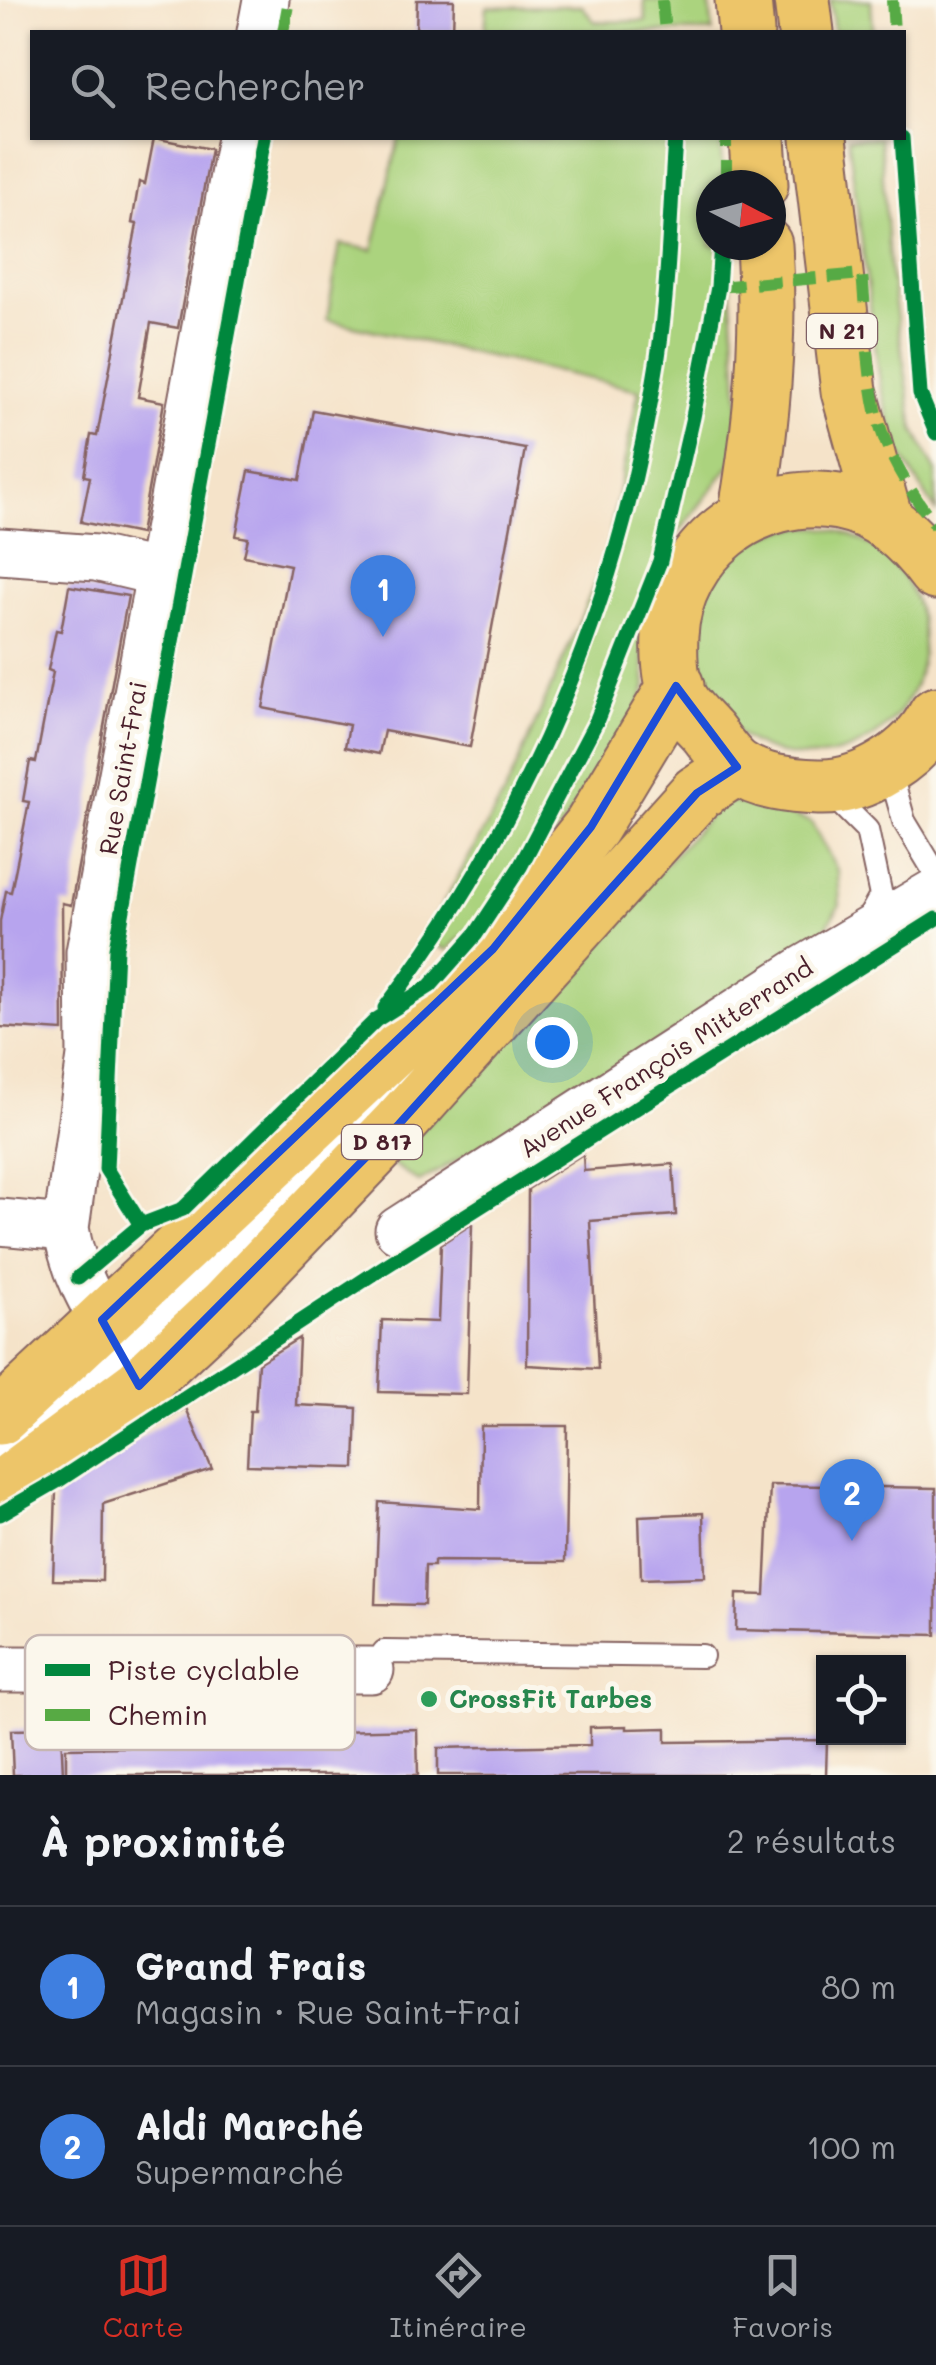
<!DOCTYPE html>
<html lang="fr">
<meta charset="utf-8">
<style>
:root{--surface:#171b24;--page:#20242c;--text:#f1f3f6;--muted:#9ea1a6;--line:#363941;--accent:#d93025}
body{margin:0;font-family:Mali,sans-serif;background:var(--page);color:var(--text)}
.controls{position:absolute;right:30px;bottom:30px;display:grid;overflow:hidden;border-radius:0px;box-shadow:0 2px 8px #0004}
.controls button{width:90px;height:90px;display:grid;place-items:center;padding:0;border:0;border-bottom:2px solid var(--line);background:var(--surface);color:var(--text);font:50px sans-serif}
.compass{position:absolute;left:696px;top:170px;width:90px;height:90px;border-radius:50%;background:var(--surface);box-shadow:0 2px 8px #0004;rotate:96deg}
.you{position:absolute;left:552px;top:1042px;width:35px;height:35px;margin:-25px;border:8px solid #fff;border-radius:50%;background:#1a73e8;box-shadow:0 0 0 15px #1a73e833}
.badge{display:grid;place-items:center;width:65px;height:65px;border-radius:50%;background:var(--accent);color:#fff;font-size:32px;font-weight:700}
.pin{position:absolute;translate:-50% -82px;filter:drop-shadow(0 2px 5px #0008)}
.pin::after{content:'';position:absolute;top:52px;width:35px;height:30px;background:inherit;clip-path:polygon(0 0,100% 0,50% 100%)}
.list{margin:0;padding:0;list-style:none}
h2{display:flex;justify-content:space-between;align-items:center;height:130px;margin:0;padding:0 40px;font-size:42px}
h2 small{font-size:32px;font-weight:400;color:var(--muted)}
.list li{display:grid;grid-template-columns:65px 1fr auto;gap:30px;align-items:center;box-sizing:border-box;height:160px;padding:0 40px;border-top:2px solid var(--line)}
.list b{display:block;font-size:38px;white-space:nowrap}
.list p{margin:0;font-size:32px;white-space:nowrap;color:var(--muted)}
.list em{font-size:32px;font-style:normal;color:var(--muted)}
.icon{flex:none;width:55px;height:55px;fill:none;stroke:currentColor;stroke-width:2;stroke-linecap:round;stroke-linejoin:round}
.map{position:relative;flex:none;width:936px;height:1775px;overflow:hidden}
.search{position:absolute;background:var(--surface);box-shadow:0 2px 8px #0004;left:30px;right:30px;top:30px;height:110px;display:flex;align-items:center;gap:25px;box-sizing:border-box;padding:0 35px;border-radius:0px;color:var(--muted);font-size:38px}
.sheet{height:450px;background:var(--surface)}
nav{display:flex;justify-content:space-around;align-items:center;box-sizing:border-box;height:140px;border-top:2px solid var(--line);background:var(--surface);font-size:28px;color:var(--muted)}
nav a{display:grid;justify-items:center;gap:5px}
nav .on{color:var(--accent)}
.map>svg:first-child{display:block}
</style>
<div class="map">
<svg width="936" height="1775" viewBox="0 0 936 1775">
<rect width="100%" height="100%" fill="#fbf7ec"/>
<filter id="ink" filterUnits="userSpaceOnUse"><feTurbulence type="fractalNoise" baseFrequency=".01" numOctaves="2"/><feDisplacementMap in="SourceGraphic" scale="20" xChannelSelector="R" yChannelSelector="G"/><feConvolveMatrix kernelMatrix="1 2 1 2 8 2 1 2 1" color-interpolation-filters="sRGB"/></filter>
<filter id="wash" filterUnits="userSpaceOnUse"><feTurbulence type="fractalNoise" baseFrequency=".0048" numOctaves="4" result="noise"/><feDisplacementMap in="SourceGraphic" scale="40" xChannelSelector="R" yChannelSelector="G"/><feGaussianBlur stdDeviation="2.25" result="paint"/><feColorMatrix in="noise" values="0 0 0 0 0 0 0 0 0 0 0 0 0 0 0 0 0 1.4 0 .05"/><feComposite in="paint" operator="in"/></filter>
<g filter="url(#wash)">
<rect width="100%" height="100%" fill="#f5e3c9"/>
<path fill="#abd37e" stroke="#7a7954" stroke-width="2.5" d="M 644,0 L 709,0 L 713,32 L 485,32 L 487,7 L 582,6 L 595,22 L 646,21 Z
M 830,0 L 871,0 L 873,32 L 834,32 Z
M 399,138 L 720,138 L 724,185 L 711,185 L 711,245 L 728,245 L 740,414 L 734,460 L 673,540 L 648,599 L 641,634 L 646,686 L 633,727 L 518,887 L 447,950 L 424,938 L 506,791 L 578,625 L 606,556 L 639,390 L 327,320 L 340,244 L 373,250 Z
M 848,138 L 880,138 L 890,272 L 914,429 L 936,472 L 936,511 L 896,447 L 880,382 Z
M693 642a115 115 0 1 1 230 0a115 115 0 1 1-230 0Z
M 723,801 L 761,805 L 811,822 L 838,872 L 840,905 L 820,937 L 642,1052 L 419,1182 L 391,1163 Z"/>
<g id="blocks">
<path fill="#b7a4ee" d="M 417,0 L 454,0 L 453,32 L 416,32 Z
M 154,138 L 211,149 L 178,328 L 151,323 L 138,397 L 164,402 L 140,534 L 81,522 L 90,477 L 84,476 L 91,435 L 97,436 L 137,224 L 132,223 L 139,182 L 145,184 Z
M 313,410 L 525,449 L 470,747 L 384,731 L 379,754 L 345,747 L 349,725 L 263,708 L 290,565 L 244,556 L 248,538 L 236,536 L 249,471 L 300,480 Z
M 69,586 L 128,596 L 71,905 L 62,903 L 63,1031 L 0,1027 L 0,921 L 6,891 L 11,892 L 29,802 L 23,801 L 30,761 L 36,762 L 53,672 L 48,670 L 56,630 L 61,631 Z
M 583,1154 L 584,1171 L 673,1164 L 676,1215 L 590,1221 L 598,1369 L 527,1365 L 528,1189 Z
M 472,1224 L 467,1394 L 379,1392 L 382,1320 L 438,1322 L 441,1244 Z
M 299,1338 L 296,1405 L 357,1408 L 355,1468 L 247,1465 L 250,1411 L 255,1411 L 258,1363 Z
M 186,1408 L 212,1469 L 103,1504 L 102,1581 L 53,1580 L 56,1491 Z
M 481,1426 L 567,1426 L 565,1562 L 434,1561 L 434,1566 L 425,1566 L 424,1605 L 375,1604 L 379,1502 L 480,1509 Z
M 770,1485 L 936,1488 L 936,1635 L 736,1630 L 737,1594 L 765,1595 Z
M 703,1513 L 705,1577 L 641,1579 L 639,1516 Z
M 252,1717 L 252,1733 L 417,1729 L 418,1775 L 66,1775 L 66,1748 L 128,1747 L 127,1721 Z
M 627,1726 L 627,1729 L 666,1728 L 666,1742 L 827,1740 L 826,1775 L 438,1775 L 438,1748 L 590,1745 L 590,1727 Z
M 61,1729 L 63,1775 L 13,1775 L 11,1730 Z"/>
</g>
</g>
<g filter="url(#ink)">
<use href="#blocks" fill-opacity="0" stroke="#866462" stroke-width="2.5"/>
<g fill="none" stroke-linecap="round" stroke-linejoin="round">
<g stroke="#866462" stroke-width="26">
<path id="service" d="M 888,764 L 904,821 L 936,874
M 827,790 L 867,830 L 881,896 L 867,921
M 371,1670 L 384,1652 L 702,1656"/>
</g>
<g stroke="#866462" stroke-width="49">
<path id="minor" d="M 260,32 L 266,0
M 0,551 L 96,558 L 159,573
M 0,1222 L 66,1228
M 398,1230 L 800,971 L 936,891
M 118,1348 C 95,1308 73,1273 66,1228 L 90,1056 L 89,952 L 240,138
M 0,1669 L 371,1670"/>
</g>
<g stroke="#866462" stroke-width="59">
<path id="tertiary" d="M 0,1453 L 170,1309 L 307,1174 L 389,1080"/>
</g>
<g stroke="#866462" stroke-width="59">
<path id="primary" d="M 743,0 L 746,32
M 802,0 L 806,32
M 757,138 L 760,185
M 819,138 L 849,391 L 885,520
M 746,516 C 762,427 770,336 764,245
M 936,572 C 912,539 881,510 839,502 C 755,487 674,552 670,636 C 669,657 670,685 682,703 C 689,714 699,723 707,732 C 716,743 726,759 737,767 C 760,783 791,786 818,787 C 863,789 917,754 936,715
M 0,1417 L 418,1025 L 493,949 L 591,827 L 676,686
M 0,1489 L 139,1386 L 227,1304 L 399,1124 L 697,793 L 737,767"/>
</g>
<use href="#service" stroke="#fff" stroke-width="22"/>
<use href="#minor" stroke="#fff" stroke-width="45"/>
<use href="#tertiary" stroke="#fff" stroke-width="55"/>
<use href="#primary" stroke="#edc569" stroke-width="55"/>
<path stroke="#57aa44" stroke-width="12" stroke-dasharray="25 12" stroke-linecap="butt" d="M 662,0 L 665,32
M 892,0 L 894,32
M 283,32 L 289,0
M 726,185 L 726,138
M 718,287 L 862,274 C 867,322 867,394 884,438 C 896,469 916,500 936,526"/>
<g stroke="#fbf7ec" stroke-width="21">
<path id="cycleway" d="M 902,138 L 920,394 L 936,433
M 385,1008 C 531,816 622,596 658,357 C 669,285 670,210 675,138
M 141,1225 L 106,1169 L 116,948 L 264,138
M 78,1278 L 141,1225 L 183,1209 L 376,1020 L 430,986 L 476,934 L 520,867 L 596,722 L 660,561 L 693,417 L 718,287 L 721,245
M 0,1514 L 59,1480 L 384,1267 L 936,919"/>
</g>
<use href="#cycleway" stroke="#00873e" stroke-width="15"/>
</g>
</g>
<path fill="none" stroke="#1d4ed8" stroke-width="8" stroke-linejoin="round" d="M 676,686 L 737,767 L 697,793 L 399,1124 L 139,1386 L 102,1320 L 493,949 L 591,827 Z"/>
<circle fill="#2e9e5b" stroke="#fbf7ec" stroke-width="4" cx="429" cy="1699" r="10"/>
<g text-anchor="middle" stroke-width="10" stroke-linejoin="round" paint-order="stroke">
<g fill="#fbf7ec" stroke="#7f6065" stroke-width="2.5">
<rect x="807" y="314" width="70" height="34" rx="8"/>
<rect x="342" y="1125" width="80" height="34" rx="8"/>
</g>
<g font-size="22" font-weight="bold" fill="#4a1f2b">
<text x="842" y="339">N 21</text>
<text x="382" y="1150">D 817</text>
</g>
<g font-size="25" fill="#4a1f2b" stroke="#fbf7ec">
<text transform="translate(123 768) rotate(-80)" y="9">Rue Saint-Frai</text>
<text transform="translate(666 1058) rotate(-33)" y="9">Avenue François Mitterrand</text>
</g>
<g font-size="25" font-weight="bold" fill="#27864d" stroke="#fbf7ec" text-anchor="start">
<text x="449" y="1708">CrossFit Tarbes</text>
</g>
</g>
<rect x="25" y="1635" width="330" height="115" rx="15" fill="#fbf7ec" stroke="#c6b6b2" stroke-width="2.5"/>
<rect x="45" y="1664" width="45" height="12" fill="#00873e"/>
<rect x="45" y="1709" width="45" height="12" fill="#57aa44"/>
<g font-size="28" fill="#4a1f2b">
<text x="108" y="1680">Piste cyclable</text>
<text x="108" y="1725">Chemin</text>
</g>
</svg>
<div class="controls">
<button><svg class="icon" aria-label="locate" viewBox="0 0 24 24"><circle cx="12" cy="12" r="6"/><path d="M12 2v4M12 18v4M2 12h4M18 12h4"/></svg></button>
</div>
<svg class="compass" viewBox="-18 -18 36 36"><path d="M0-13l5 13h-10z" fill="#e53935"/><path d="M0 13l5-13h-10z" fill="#9ea1a6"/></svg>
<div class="you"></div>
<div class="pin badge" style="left:383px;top:637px;background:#3f7fe0">1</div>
<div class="pin badge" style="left:852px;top:1541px;background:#3f7fe0">2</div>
<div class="search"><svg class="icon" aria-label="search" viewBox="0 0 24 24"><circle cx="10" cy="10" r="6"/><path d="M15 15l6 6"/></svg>Rechercher</div>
</div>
<section class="sheet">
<h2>À proximité<small>2 résultats</small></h2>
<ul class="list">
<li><span class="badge" style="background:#3f7fe0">1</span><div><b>Grand Frais</b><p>Magasin · Rue Saint-Frai</p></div><em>80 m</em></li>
<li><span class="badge" style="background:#3f7fe0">2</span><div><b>Aldi Marché</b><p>Supermarché</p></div><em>100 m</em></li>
</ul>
</section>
<nav>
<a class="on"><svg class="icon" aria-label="map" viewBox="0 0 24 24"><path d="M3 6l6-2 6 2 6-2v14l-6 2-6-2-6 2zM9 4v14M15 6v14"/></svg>Carte</a>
<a><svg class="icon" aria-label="directions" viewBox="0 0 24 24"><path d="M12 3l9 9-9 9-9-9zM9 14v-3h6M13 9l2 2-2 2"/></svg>Itinéraire</a>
<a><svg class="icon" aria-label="saved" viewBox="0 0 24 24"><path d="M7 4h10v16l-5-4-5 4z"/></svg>Favoris</a>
</nav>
